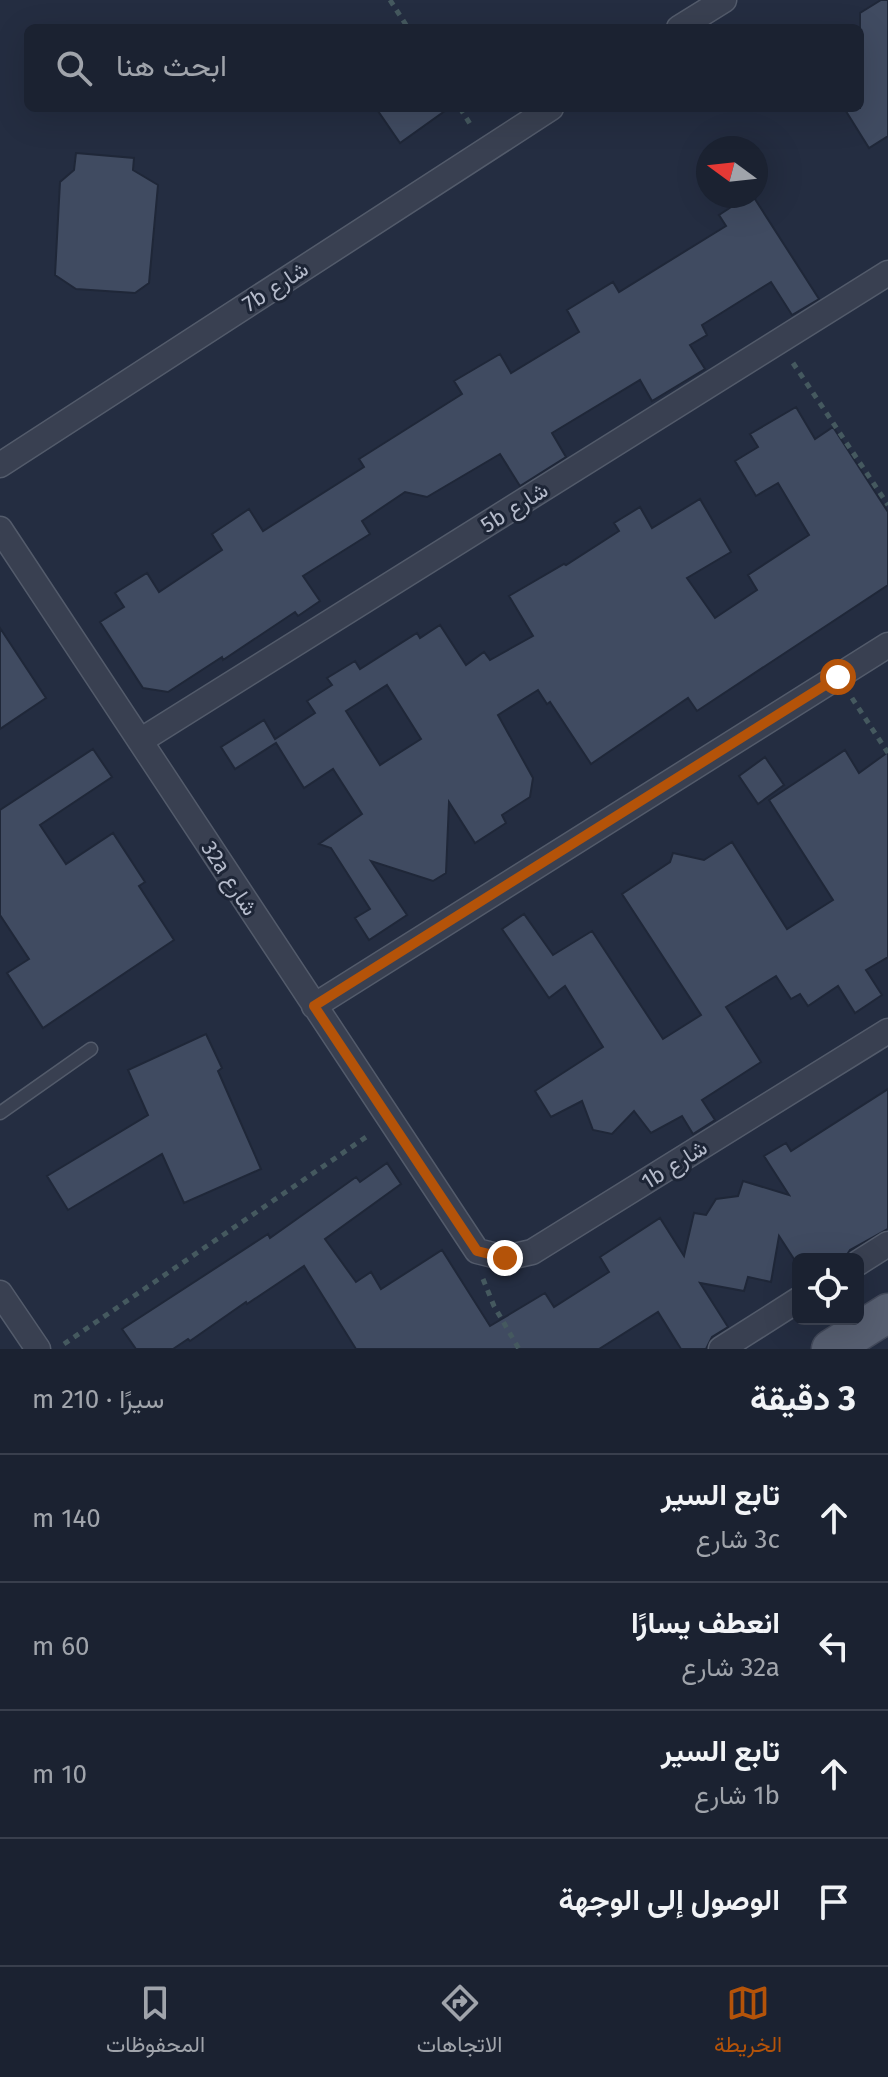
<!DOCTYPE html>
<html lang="ar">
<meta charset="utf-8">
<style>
:root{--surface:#1b2231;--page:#242a39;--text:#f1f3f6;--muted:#a0a4ab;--line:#393f4d;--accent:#b45309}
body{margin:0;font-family:"Fira Sans",Vazirmatn,sans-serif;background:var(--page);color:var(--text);direction:rtl}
.controls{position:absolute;right:24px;bottom:24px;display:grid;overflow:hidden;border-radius:12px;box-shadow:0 8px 32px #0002}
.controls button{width:72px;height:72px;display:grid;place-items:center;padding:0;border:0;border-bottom:2px solid var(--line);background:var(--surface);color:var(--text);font:40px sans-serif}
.compass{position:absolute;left:696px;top:136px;width:72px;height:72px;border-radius:50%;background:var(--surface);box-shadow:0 8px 32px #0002;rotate:285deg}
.stop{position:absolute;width:24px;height:24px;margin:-18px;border:6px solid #b45309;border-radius:50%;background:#fff}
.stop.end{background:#b45309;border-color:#fff;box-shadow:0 2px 8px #0008}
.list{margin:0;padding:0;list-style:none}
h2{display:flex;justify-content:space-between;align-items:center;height:104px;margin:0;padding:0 32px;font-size:34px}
h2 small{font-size:26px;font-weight:400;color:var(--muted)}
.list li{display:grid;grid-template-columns:52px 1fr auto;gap:24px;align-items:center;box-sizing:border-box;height:128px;padding:0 32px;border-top:2px solid var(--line)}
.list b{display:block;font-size:30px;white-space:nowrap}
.list p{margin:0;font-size:26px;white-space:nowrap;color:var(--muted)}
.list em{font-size:26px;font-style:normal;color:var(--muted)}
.icon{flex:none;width:44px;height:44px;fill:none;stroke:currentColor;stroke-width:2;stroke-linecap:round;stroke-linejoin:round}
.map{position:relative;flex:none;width:888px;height:1349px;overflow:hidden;direction:ltr}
.search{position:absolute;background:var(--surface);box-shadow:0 8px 32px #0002;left:24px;right:24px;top:24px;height:88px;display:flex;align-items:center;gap:20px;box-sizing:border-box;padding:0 28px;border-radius:12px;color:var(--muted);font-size:30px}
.sheet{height:616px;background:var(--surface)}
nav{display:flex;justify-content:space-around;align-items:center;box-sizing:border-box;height:112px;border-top:2px solid var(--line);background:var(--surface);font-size:22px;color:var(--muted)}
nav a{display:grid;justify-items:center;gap:4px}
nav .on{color:var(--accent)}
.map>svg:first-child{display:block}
</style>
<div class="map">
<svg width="888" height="1349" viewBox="0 0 888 1349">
<rect width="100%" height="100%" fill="#242d41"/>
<path fill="#404b61" stroke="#1f2738" stroke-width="2" fill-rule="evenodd" d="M 881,0 L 888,0 L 888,136 L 869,148 L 844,108 L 860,108 L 860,13 Z
M 376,108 L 449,108 L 400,143 Z
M 76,153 L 134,158 L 133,170 L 158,185 L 149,283 L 135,293 L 76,289 L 55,275 L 60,182 L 74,170 Z
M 748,196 L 753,196 L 819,299 L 792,315 L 771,282 L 702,325 L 707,335 L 690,345 L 705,369 L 652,401 L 640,380 L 552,433 L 566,457 L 520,486 L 500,454 L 427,497 L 405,492 L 362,521 L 370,534 L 303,576 L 320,601 L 298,616 L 295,612 L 223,660 L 222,657 L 168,692 L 143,688 L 100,622 L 124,607 L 115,593 L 147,573 L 159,592 L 222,550 L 212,534 L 249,509 L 263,531 L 364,467 L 359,459 L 462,394 L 454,381 L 500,354 L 511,373 L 579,332 L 567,310 L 613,282 L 619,292 L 726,226 L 719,215 Z
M 796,407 L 815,439 L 833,427 L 888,512 L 888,585 L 697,711 L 688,698 L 591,764 L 550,702 L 547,704 L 538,690 L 498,715 L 533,778 L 530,797 L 502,815 L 506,823 L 475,843 L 449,802 L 446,873 L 433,881 L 371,861 L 407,915 L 369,940 L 355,918 L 370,909 L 331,848 L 319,844 L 362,814 L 333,769 L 304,788 L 276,743 L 235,769 L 221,747 L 264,720 L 275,739 L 315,713 L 307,701 L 332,685 L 327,678 L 355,661 L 360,669 L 417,633 L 420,638 L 440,625 L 466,665 L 484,652 L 490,660 L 533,636 L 509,596 L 564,564 L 566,565 L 619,531 L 614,523 L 640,507 L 652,528 L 700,499 L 731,552 L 687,578 L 715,618 L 757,590 L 748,575 L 809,535 L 778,483 L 756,496 L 735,461 L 758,447 L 750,434 ZM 387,685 L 421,739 L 380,765 L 346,711 Z
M 0,628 L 46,698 L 0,729 Z
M 93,749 L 112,777 L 40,825 L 66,864 L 113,833 L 145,882 L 139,886 L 174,940 L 43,1028 L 7,973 L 29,959 L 0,915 L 0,810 Z
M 845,750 L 859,773 L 888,752 L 888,957 L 866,970 L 882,995 L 855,1013 L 838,986 L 808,1006 L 800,994 L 791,999 L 776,976 L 726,1007 L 761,1062 L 702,1100 L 715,1120 L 693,1134 L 682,1116 L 651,1133 L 634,1111 L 612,1134 L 593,1130 L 582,1101 L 551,1117 L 535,1091 L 603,1047 L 565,986 L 549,998 L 502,929 L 524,914 L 553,955 L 592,931 L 663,1039 L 701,1015 L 622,894 L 670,862 L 673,853 L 704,860 L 732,842 L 787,929 L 833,900 L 769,800 Z
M 765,757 L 784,785 L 758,804 L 739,776 Z
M 206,1034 L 222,1068 L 218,1071 L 261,1169 L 184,1203 L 162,1154 L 68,1210 L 47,1176 L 148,1115 L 128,1070 Z
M 888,1089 L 888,1229 L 850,1250 L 844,1259 L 794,1259 L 779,1236 L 771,1282 L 748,1277 L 744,1291 L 700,1283 L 728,1327 L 712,1337 L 706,1349 L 681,1349 L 658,1312 L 599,1349 L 356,1349 L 304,1266 L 247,1304 L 246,1302 L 190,1341 L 188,1339 L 173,1349 L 136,1349 L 122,1329 L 268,1234 L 270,1238 L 356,1177 L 360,1182 L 387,1163 L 401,1184 L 325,1239 L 356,1282 L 371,1272 L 381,1289 L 442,1250 L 490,1326 L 545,1293 L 554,1307 L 609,1272 L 600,1257 L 660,1218 L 684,1256 L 694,1213 L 706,1215 L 716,1199 L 738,1196 L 743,1181 L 789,1195 L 764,1156 L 786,1143 L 791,1151 Z"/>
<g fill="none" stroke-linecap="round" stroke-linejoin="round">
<g stroke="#535b6b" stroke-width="15">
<path id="lane" d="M 0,1113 L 91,1049"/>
</g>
<g stroke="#535b6b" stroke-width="27">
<path id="street" d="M 679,28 L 724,0
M 0,465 L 551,108
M 0,529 L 477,1251 L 505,1258 L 532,1252 L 888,1031
M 140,741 L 888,273
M 314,1006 L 888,645
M 858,1263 L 888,1244
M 0,1293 L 38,1349
M 721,1349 L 798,1300"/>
</g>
<g stroke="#42495a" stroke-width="41">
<path id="primary" d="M 831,1349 L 888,1313"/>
</g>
<path stroke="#45595f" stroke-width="5" stroke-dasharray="6 6" stroke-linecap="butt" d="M 390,0 L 408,28
M 460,108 L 472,127
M 793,363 L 888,505
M 852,698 L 888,753
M 483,1279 L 494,1306 L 519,1349
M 64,1344 L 369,1135"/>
<use href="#lane" stroke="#394051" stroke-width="12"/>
<use href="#street" stroke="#394051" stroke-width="24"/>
<use href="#primary" stroke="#575f71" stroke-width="38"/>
</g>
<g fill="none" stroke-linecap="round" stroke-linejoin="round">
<path stroke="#b45309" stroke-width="10" d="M 505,1258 L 477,1251 L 314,1006 L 838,677"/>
</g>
<g text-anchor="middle" stroke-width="6" stroke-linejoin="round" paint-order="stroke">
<g font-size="22" fill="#b5bbcb" stroke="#1d2536">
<text transform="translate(275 286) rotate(-33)" y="8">7b شارع</text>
<text transform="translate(514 507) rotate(-32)" y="8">5b شارع</text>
<text transform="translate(230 878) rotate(57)" y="8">32a شارع</text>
<text transform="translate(674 1164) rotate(-32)" y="8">1b شارع</text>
</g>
</g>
</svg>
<div class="controls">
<button><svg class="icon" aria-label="locate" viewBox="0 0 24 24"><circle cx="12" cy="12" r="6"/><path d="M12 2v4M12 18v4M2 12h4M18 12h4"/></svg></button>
</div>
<svg class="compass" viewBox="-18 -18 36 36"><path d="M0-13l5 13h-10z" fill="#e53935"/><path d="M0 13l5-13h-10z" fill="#a0a4ab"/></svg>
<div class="stop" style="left:838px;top:677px"></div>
<div class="stop end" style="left:505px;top:1258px"></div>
<div class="search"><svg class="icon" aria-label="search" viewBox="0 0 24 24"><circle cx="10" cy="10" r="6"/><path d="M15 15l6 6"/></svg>ابحث هنا</div>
</div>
<section class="sheet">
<h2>3 دقيقة<small>سيرًا · 210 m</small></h2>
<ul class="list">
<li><svg class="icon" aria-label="ahead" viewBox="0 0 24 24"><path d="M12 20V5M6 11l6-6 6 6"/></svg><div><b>تابع السير</b><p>3c شارع</p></div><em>140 m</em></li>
<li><svg class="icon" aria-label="left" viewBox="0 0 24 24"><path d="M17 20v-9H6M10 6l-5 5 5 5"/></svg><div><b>انعطف يسارًا</b><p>32a شارع</p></div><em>60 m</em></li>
<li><svg class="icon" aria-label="ahead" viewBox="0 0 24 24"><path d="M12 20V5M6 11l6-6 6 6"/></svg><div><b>تابع السير</b><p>1b شارع</p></div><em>10 m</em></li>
<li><svg class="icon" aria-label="arrive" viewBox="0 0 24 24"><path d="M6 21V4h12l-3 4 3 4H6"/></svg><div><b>الوصول إلى الوجهة</b></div></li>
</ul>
</section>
<nav>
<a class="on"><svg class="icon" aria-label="map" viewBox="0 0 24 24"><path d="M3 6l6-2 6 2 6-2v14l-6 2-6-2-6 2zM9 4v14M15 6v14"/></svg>الخريطة</a>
<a><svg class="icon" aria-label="directions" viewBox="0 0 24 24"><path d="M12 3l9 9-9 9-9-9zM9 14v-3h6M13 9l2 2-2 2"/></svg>الاتجاهات</a>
<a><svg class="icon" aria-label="saved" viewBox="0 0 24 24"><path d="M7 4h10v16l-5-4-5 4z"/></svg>المحفوظات</a>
</nav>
